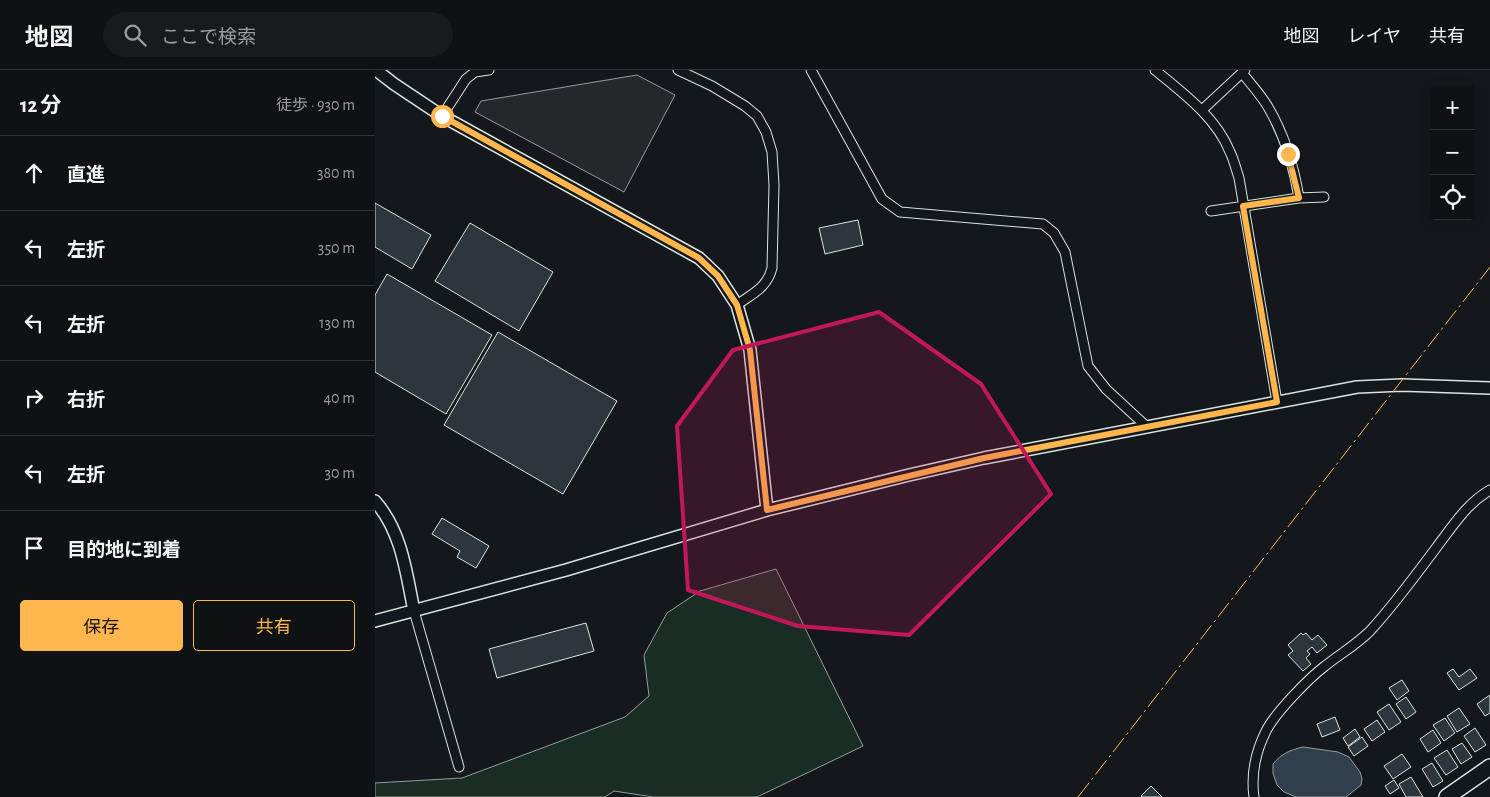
<!DOCTYPE html>
<html lang="ja">
<meta charset="utf-8">
<style>
:root{--surface:#0f1215;--page:#181b1e;--text:#f1f3f6;--muted:#9b9ea0;--line:#2f3234;--accent:#ffb74d}
body{margin:0;font-family:"Alegreya Sans","Noto Sans JP",sans-serif;background:var(--page);color:var(--text)}
.controls{position:absolute;right:15px;top:15px;display:grid;overflow:hidden;border-radius:5px;box-shadow:0 2px 12px #0003}
.controls button{width:45px;height:45px;display:grid;place-items:center;padding:0;border:0;border-bottom:1px solid var(--line);background:var(--surface);color:var(--text);font:25px sans-serif}
.stop{position:absolute;width:15px;height:15px;margin:-11px;border:4px solid #ffb74d;border-radius:50%;background:#fff}
.stop.end{background:#ffb74d;border-color:#fff;box-shadow:0 1px 5px #0008}
.list{margin:0;padding:0;list-style:none}
h2{display:flex;justify-content:space-between;align-items:center;height:65px;margin:0;padding:0 20px;font-size:21px}
h2 small{font-size:16px;font-weight:400;color:var(--muted)}
.list li{display:grid;grid-template-columns:32px 1fr auto;gap:15px;align-items:center;box-sizing:border-box;height:75px;padding:0 20px;border-top:1px solid var(--line)}
.list b{display:block;font-size:19px;white-space:nowrap}
.list em{font-size:16px;font-style:normal;color:var(--muted)}
.actions{display:flex;gap:10px;padding:15px 20px}
.actions a{flex:1;padding:11px 0;border:1px solid var(--accent);border-radius:5px;text-align:center;font-size:18px;color:var(--accent)}
.actions .main{background:var(--accent);color:#111}
.icon{flex:none;width:28px;height:28px;fill:none;stroke:currentColor;stroke-width:2;stroke-linecap:round;stroke-linejoin:round}
.map{position:relative;flex:none;width:1115px;height:727px;overflow:hidden}
header{display:flex;align-items:center;gap:30px;box-sizing:border-box;height:70px;padding:0 25px;background:var(--surface);border-bottom:1px solid var(--line)}
header strong{font-size:24px}
nav{display:flex;gap:28px;margin-inline-start:auto;font-size:18px}
.search{width:350px;height:45px;background:var(--page);display:flex;align-items:center;gap:12px;box-sizing:border-box;padding:0 18px;border-radius:28px;color:var(--muted);font-size:19px}
main{display:flex}
aside{flex:1;background:var(--surface)}
.map>svg:first-child{display:block}
</style>
<header>
<strong>地図</strong>
<div class="search"><svg class="icon" aria-label="search" viewBox="0 0 24 24"><circle cx="10" cy="10" r="6"/><path d="M15 15l6 6"/></svg>ここで検索</div>
<nav><a>地図</a><a>レイヤ</a><a>共有</a></nav>
</header>
<main>
<aside>
<h2>12 分<small>徒歩 · 930 m</small></h2>
<ul class="list">
<li><svg class="icon" aria-label="ahead" viewBox="0 0 24 24"><path d="M12 20V5M6 11l6-6 6 6"/></svg><div><b>直進</b></div><em>380 m</em></li>
<li><svg class="icon" aria-label="left" viewBox="0 0 24 24"><path d="M17 20v-9H6M10 6l-5 5 5 5"/></svg><div><b>左折</b></div><em>350 m</em></li>
<li><svg class="icon" aria-label="left" viewBox="0 0 24 24"><path d="M17 20v-9H6M10 6l-5 5 5 5"/></svg><div><b>左折</b></div><em>130 m</em></li>
<li><svg class="icon" aria-label="right" viewBox="0 0 24 24"><path d="M7 20v-9h11M14 6l5 5-5 5"/></svg><div><b>右折</b></div><em>40 m</em></li>
<li><svg class="icon" aria-label="left" viewBox="0 0 24 24"><path d="M17 20v-9H6M10 6l-5 5 5 5"/></svg><div><b>左折</b></div><em>30 m</em></li>
<li><svg class="icon" aria-label="arrive" viewBox="0 0 24 24"><path d="M6 21V4h12l-3 4 3 4H6"/></svg><div><b>目的地に到着</b></div></li>
</ul>
<div class="actions"><a class="main">保存</a><a>共有</a></div>
</aside>
<div class="map">
<svg width="1115" height="727" viewBox="0 0 1115 727">
<rect width="100%" height="100%" fill="#14181c"/>
<path fill="#1a2d24" stroke="#939e99" d="M 401,499 L 488,676 L 382,727 L 278,727 L 239,721 L 230,727 L 0,727 L 0,713 L 87,708 L 250,647 L 274,626 L 269,585 L 292,543 L 325,521 Z"/>
<path fill="#24282b" stroke="#939e99" d="M 262,5 L 300,25 L 249,122 L 100,42 L 106,31 Z"/>
<path fill="#2f3f4d" stroke="#939e99" d="M 928,677 L 963,682 L 974,687 L 985,702 L 987,709 L 986,715 L 971,727 L 921,727 L 909,722 L 902,715 L 898,703 L 898,694 C 906,684 915,680 928,677 Z"/>
<path fill="#2c363c" stroke="#d8e6dc" d="M 0,133 L 56,165 L 37,199 L 0,177 Z
M 483,150 L 488,175 L 450,184 L 444,158 Z
M 95,153 L 178,202 L 144,261 L 60,211 Z
M 12,204 L 117,265 L 71,344 L 0,302 L 0,225 Z
M 123,262 L 242,331 L 188,424 L 69,355 Z
M 67,448 L 114,476 L 101,498 L 82,487 L 85,481 L 57,464 Z
M 211,553 L 219,581 L 122,608 L 114,579 Z
M 926,563 L 928,565 L 931,563 L 937,570 L 943,565 L 952,575 L 942,583 L 937,577 L 932,581 L 935,584 L 931,588 L 936,594 L 928,601 L 913,585 L 918,581 L 913,575 Z
M 1078,599 L 1084,607 L 1095,599 L 1102,608 L 1084,620 L 1072,603 Z
M 1027,610 L 1034,621 L 1022,630 L 1014,618 Z
M 1115,625 L 1115,643 L 1110,646 L 1102,634 Z
M 1031,627 L 1041,642 L 1031,649 L 1021,634 Z
M 1014,634 L 1026,652 L 1014,660 L 1002,642 Z
M 1084,638 L 1095,654 L 1082,662 L 1072,646 Z
M 960,647 L 965,660 L 947,667 L 942,654 Z
M 1070,648 L 1080,663 L 1069,671 L 1058,655 Z
M 1002,650 L 1010,662 L 997,671 L 989,659 Z
M 1100,658 L 1111,675 L 1100,682 L 1089,666 Z
M 980,659 L 985,667 L 973,676 L 968,668 Z
M 1058,660 L 1066,673 L 1053,682 L 1045,669 Z
M 987,667 L 993,676 L 979,686 L 973,677 Z
M 1087,673 L 1097,687 L 1086,694 L 1077,679 Z
M 1072,680 L 1083,697 L 1071,705 L 1059,688 Z
M 1027,684 L 1036,697 L 1018,709 L 1009,696 Z
M 1057,693 L 1068,711 L 1058,717 L 1047,699 Z
M 1036,707 L 1048,727 L 1031,727 L 1024,714 Z
M 1019,710 L 1024,718 L 1015,724 L 1010,716 Z
M 776,716 L 787,727 L 767,727 L 766,726 Z"/>
<g fill="none" stroke-linecap="round" stroke-linejoin="round">
<g stroke="#d8e6dc" stroke-width="11">
<path id="minor" d="M 303,0 L 337,16 L 370,36 L 382,46 L 391,62 L 397,82 L 399,115 L 397,198 C 392,218 378,223 362,235
M 436,0 L 507,129 L 525,142 L 668,154 L 679,163 L 690,182 L 713,296 L 731,319 L 772,357
M 780,0 C 808,23 841,47 855,82 C 859,90 861,99 864,108 L 902,332
M 827,40 L 870,0
M 67,46 L 91,9 L 100,2 L 114,0
M 924,128 L 949,127
M 836,141 L 924,128 C 919,97 909,64 893,37 C 886,25 876,14 867,3
M 39,541 L 84,697
M 879,727 C 876,705 881,681 891,661 C 900,643 934,608 950,596 C 965,584 981,575 995,561 C 1019,535 1040,506 1061,478 C 1077,457 1092,433 1115,420"/>
</g>
<g stroke="#d8e6dc" stroke-width="14">
<path id="tertiary" d="M 1,0 L 19,14 L 67,46 L 324,188 L 343,206 L 362,235 L 375,280 L 392,440
M 0,431 C 27,462 31,502 39,541
M 0,551 L 191,500 L 392,440 L 534,405 L 609,388 L 982,317 L 1027,315 L 1115,318"/>
</g>
<g stroke="#d8e6dc" stroke-width="18">
<path id="trunk" d="M 1072,727 L 1115,697"/>
</g>
<use href="#minor" stroke="#14181c" stroke-width="9"/>
<use href="#tertiary" stroke="#14181c" stroke-width="11"/>
<use href="#trunk" stroke="#14181c" stroke-width="15"/>
<path stroke="#ffb74d" stroke-width="1" stroke-dasharray="18 4 2.5 4" stroke-linecap="butt" d="M 703,727 L 1115,197"/>
</g>
<g fill="none" stroke-linecap="round" stroke-linejoin="round">
<path stroke="#ffb74d" stroke-width="6" d="M 67,46 L 324,188 L 343,206 L 362,235 L 375,280 L 392,440 L 609,388 L 902,332 L 868,136 L 924,128 L 913,84"/>
</g>
<path fill="#c2185b" fill-opacity="0.2" stroke="#c2185b" stroke-width="4" stroke-linejoin="round" d="M 504,242 L 606,314 L 676,424 L 534,565 L 423,556 L 313,520 L 302,356 L 358,280 Z"/>
</svg>
<div class="controls">
<button>+</button>
<button>−</button>
<button><svg class="icon" aria-label="locate" viewBox="0 0 24 24"><circle cx="12" cy="12" r="6"/><path d="M12 2v4M12 18v4M2 12h4M18 12h4"/></svg></button>
</div>
<div class="stop" style="left:67px;top:46px"></div>
<div class="stop end" style="left:913px;top:84px"></div>
</div>
</main>
